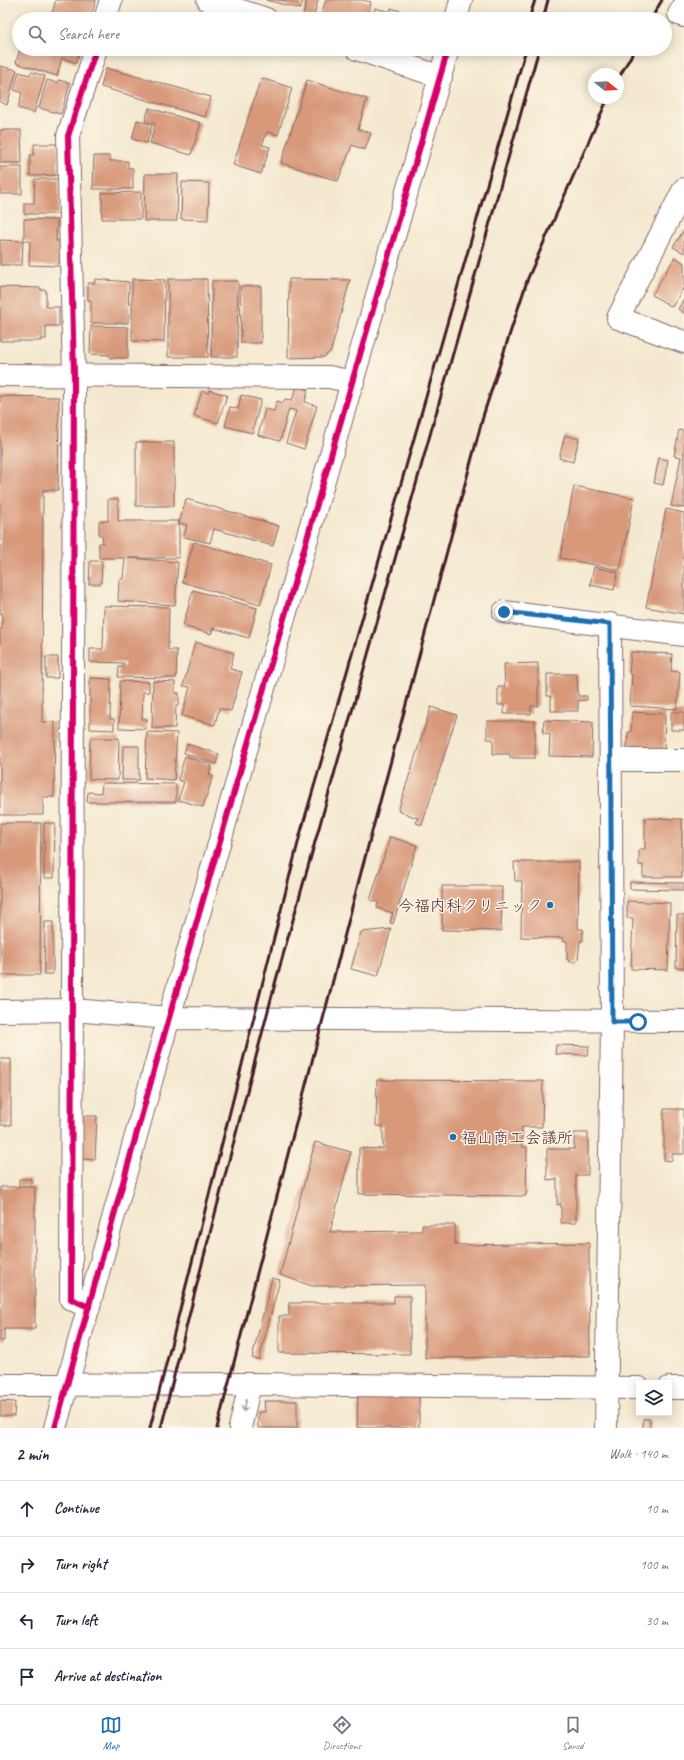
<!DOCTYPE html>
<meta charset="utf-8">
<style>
:root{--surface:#fff;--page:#f6f6f7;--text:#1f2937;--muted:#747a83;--line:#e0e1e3;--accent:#1f6fb2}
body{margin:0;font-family:Caveat,"Klee One",sans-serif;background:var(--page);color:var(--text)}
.controls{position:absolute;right:12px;bottom:12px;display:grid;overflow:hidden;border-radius:0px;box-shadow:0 2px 10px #0003}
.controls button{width:36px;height:36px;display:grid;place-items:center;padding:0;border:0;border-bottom:1px solid var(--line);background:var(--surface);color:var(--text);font:20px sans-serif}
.compass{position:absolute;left:588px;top:68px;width:36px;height:36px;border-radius:50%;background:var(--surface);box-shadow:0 2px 10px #0003;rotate:108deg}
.stop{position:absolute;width:12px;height:12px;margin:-9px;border:3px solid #1f6fb2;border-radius:50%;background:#fff}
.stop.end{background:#1f6fb2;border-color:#fff;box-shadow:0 1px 4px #0008}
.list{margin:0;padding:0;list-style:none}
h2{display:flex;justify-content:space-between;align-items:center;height:52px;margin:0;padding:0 16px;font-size:17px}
h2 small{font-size:13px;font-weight:400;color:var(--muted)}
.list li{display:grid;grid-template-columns:26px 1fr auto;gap:12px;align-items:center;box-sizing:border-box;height:56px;padding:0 16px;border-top:1px solid var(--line)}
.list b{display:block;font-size:15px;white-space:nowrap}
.list em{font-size:13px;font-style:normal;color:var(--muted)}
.icon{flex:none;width:22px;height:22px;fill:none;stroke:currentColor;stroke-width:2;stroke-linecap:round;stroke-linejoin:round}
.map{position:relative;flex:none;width:684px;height:1428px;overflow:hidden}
.search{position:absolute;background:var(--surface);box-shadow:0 2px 10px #0003;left:12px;right:12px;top:12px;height:44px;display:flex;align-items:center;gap:10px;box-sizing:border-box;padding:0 14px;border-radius:22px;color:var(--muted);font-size:15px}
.sheet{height:276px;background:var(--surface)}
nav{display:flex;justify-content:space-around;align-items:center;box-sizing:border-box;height:56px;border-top:1px solid var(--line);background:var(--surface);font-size:11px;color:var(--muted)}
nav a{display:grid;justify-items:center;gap:2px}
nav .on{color:var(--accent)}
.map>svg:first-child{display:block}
</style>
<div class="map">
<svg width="684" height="1428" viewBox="0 0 684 1428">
<rect width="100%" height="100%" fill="#fcf5e5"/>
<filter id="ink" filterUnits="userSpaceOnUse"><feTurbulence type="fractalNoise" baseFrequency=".025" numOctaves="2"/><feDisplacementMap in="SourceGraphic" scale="8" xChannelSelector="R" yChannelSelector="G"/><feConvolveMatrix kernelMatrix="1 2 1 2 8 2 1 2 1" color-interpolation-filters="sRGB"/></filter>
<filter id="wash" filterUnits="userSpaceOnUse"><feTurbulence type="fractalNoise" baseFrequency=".012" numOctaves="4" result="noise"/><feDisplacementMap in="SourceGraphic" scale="16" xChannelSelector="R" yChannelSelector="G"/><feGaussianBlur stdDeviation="0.9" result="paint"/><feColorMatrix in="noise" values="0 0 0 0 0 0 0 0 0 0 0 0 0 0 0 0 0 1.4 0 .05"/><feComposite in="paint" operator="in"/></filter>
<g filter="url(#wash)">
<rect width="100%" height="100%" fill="#f4e9d0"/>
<g id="blocks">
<path fill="#d8997a" d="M 56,0 L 96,0 L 90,19 L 61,19 L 51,16 Z
M 266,0 L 303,0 L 300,9 Z
M 307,0 L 318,0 L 313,19 L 303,15 Z
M 326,0 L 362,0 L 371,2 L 367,19 L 335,19 L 321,15 Z
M 375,8 L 390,12 L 391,8 L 425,19 L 372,19 Z
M 20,49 L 81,49 L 76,63 L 62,58 L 57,76 L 16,63 Z
M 0,66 L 17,70 L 7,105 L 0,102 Z
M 106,68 L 211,97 L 205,117 L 101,87 Z
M 19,72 L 30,75 L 31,72 L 45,76 L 34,113 L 18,108 L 22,93 L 14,90 Z
M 261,78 L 292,88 L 278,135 L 267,132 L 262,145 L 270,147 L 261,174 L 233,165 Z
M 47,80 L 58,83 L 58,80 L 70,83 L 61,114 L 39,108 Z
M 307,80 L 367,99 L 358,129 L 371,133 L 365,150 L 352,145 L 338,181 L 281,163 Z
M 149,108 L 201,123 L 191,155 L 150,143 L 155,124 L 145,121 Z
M 137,120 L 152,125 L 147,143 L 132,139 Z
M 0,130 L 21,130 L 22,163 L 0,163 Z
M 34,144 L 58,144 L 58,175 L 30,176 L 30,155 L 34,155 Z
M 94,156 L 110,156 L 110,161 L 128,161 L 128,168 L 133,168 L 133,189 L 93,189 Z
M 0,167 L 22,167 L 22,194 L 0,194 Z
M 145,174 L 178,174 L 177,221 L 144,221 Z
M 35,179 L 59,179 L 59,214 L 24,214 L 24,203 L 34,203 Z
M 182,182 L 209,183 L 208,220 L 181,219 Z
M 141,192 L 141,219 L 102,219 L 102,193 Z
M 24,219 L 57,220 L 56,241 L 60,241 L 59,266 L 29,265 L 30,241 L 24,241 Z
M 684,230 L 684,253 L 673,247 Z
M 0,240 L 23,241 L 22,265 L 0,265 Z
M 675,257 L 684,263 L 684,287 L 672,307 L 652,295 Z
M 95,279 L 129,282 L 128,323 L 91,323 L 91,300 L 88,300 L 88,283 L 95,283 Z
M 132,279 L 165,280 L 164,342 L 132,341 Z
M 168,279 L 207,279 L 208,357 L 168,357 Z
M 289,279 L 350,280 L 331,351 L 324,357 L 288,358 Z
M 212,281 L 238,281 L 237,357 L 211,357 Z
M 240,286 L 261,286 L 261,343 L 241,343 Z
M 0,287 L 41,288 L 41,290 L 46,290 L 46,307 L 59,307 L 59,326 L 46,326 L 46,339 L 40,339 L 41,341 L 0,341 Z
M 684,299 L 684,313 L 678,309 Z
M 91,326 L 128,327 L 128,358 L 110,358 L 110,355 L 90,354 Z
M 297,387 L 308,390 L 305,402 L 317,406 L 304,449 L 286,443 L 296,411 L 289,409 L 280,441 L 258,435 L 265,409 L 274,411 L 277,401 L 283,403 L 285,399 L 292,400 Z
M 209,390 L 227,395 L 218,423 L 194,416 L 202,391 L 208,393 Z
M 241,395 L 261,400 L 252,433 L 225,426 L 230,407 L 238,409 Z
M 0,396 L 59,397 L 58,490 L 43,490 L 42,722 L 55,722 L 54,797 L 43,797 L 43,815 L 0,815 L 0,629 L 2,629 L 2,613 L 0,613 Z
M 679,430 L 684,431 L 684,508 L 671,506 L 681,457 L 674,456 Z
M 565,435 L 579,439 L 573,462 L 559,458 Z
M 136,442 L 174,442 L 174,506 L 136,506 Z
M 659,458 L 668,460 L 663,485 L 654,483 Z
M 574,486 L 634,498 L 620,570 L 560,558 Z
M 108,499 L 118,499 L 118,521 L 179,521 L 179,558 L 128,558 L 178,562 L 175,605 L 118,601 L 119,579 L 123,579 L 125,558 L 99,558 L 99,543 L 103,543 L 102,535 L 99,535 L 99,521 L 108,521 Z
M 186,499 L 279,526 L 273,546 L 214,529 L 210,543 L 184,537 L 187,525 L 179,523 Z
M 666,509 L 684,513 L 684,614 L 646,607 Z
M 194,542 L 271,565 L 260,605 L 182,582 Z
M 90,561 L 102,561 L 101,584 L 89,584 Z
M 594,567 L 618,572 L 614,590 L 590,585 Z
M 193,590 L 257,608 L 249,638 L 213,628 L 211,634 L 183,626 Z
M 104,606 L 169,607 L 168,650 L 177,650 L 176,678 L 118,677 L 119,667 L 124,667 L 124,663 L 90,662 L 90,649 L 103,649 Z
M 195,642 L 234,653 L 230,669 L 242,672 L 231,711 L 219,708 L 215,725 L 182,716 L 190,687 L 183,686 Z
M 631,652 L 672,654 L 671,671 L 680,672 L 677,709 L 630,706 L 632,674 L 629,674 Z
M 46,657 L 58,657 L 58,678 L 46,678 Z
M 538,663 L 538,706 L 531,706 L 531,714 L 504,714 L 504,705 L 498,705 L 498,687 L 505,687 L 504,664 Z
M 547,674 L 577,674 L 578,696 L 587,696 L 587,700 L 578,701 L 578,711 L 551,711 L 551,696 L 547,696 Z
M 90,678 L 111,679 L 110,719 L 114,719 L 114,730 L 90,729 Z
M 120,681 L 149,682 L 149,692 L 143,692 L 142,719 L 147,719 L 146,729 L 119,728 Z
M 153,681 L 175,682 L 175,693 L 179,693 L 179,705 L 176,705 L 175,728 L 152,728 Z
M 431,707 L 457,715 L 422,825 L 416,823 L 418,818 L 398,811 Z
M 632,712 L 665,714 L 664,750 L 627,748 L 628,732 L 631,732 Z
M 671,712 L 684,712 L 684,730 L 671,730 Z
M 544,720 L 593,722 L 592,757 L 549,756 L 550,734 L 543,733 Z
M 487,721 L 535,721 L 535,758 L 510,758 L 510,754 L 493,754 L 493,739 L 487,739 Z
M 147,732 L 177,733 L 174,780 L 145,778 Z
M 90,738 L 119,738 L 118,780 L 89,779 Z
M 187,744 L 219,754 L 216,764 L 184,753 Z
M 123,746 L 139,746 L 139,780 L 122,780 Z
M 185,756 L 212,765 L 209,774 L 213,776 L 203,807 L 178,800 L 184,782 L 178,780 Z
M 102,783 L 176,784 L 176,802 L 87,802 L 88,792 L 101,793 Z
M 645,818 L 682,819 L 682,877 L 643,877 L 643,865 L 639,865 L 639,849 L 645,849 Z
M 0,823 L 41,823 L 40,975 L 0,975 Z
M 44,823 L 55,823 L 54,878 L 44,878 Z
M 390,837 L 417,845 L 393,924 L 390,923 L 393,913 L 377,908 L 378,902 L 370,900 Z
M 514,862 L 579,862 L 578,929 L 583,929 L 583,941 L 580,941 L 578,959 L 576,962 L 570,962 L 567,959 L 567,941 L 563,941 L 563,938 L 521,937 L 522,881 L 515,881 Z
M 630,882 L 684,883 L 684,890 L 630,889 Z
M 442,886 L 502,886 L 501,931 L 442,930 Z
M 627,901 L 670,903 L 668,970 L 631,969 L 633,918 L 627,918 Z
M 677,915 L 684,915 L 684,968 L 676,968 Z
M 45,922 L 53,922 L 53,974 L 44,974 Z
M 391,929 L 378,976 L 351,969 L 361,932 Z
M 556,1045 L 589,1046 L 588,1055 L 555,1054 Z
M 0,1059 L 11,1059 L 11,1125 L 0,1125 Z
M 377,1080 L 543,1081 L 542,1127 L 522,1127 L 522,1147 L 527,1147 L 526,1196 L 359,1194 L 359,1148 L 383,1149 L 383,1126 L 376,1126 Z
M 664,1109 L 684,1109 L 684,1154 L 672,1154 L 672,1161 L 664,1160 Z
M 81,1116 L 97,1116 L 95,1160 L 80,1159 Z
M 574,1133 L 588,1133 L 588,1175 L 576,1175 L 576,1223 L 561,1223 L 561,1204 L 557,1205 L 557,1179 L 547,1180 L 547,1149 L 574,1149 Z
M 315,1142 L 351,1152 L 330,1232 L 422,1231 L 422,1225 L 455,1225 L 455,1245 L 589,1243 L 590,1356 L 425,1358 L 425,1285 L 312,1286 L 280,1275 Z
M 19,1179 L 31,1179 L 31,1186 L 19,1186 Z
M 0,1187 L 35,1187 L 35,1329 L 4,1329 L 4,1341 L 0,1341 Z
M 272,1278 L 280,1280 L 259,1360 L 252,1358 Z
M 394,1296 L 410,1296 L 410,1354 L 279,1353 L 279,1316 L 289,1316 L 289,1303 L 394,1303 Z
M 358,1394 L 419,1395 L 419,1428 L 357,1428 Z
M 0,1401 L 15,1402 L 14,1416 L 0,1416 Z
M 264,1401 L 297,1401 L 297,1428 L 258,1428 L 258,1412 L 265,1412 Z
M 643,1419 L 650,1419 L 650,1428 L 643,1428 Z"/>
</g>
</g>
<g filter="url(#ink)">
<use href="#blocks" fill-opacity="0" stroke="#866665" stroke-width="1"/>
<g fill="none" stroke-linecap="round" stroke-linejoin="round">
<g stroke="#866665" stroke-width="24">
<path id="street" d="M 208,0 L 266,19
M 684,6 L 679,14 L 684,16
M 105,19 L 111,0
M 357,49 L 441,77
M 684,189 L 618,318 L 684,342
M 0,375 L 329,377 L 353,382
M 504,612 L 684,635
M 611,760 L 684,760
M 89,1307 L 71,1299 L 74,375 L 68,136 L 96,49
M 606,1428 L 612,1022 L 610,624"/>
</g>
<g stroke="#866665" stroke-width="24">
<path id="secondary" d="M 456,19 L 461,0
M 0,1011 L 73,1010 L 169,1018 L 684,1021
M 0,1385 L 250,1384 L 639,1388
M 669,1388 L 684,1388
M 55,1428 L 160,1049 L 448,49
M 240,1428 L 250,1384"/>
</g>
<use href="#street" stroke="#fff" stroke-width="22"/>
<use href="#secondary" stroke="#fff" stroke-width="22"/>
<path stroke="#4a1f2b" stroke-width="3" d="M 529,19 L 535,0
M 543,19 L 548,0
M 651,19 L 662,0
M 618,79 L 635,49
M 150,1428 L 300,835 L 526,49
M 161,1428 L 203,1260 L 276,980 L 539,49
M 217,1428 L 359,880 L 484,413 L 528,278 L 608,98"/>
<g stroke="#fcf5e5" stroke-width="8">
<path id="cycleway" d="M 89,1307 L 71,1299 L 74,375 L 68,136 L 96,49
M 55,1428 L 160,1049 L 448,49"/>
</g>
<use href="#cycleway" stroke="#d6006c" stroke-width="6"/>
</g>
<defs><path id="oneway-shaft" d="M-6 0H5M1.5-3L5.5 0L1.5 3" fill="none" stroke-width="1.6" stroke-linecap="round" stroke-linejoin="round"/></defs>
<use stroke="#ae9aa0" href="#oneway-shaft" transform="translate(245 1406) rotate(103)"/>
</g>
<g fill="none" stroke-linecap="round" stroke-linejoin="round" filter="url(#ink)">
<path stroke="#1f6fb2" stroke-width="5" d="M 504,612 L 610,624 L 612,1022 L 638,1022"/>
</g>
<g fill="#1f6fb2" stroke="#fcf5e5" stroke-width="1.5">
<circle cx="550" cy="905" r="4"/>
<circle cx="453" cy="1137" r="4"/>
</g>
<g text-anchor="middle" stroke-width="3" stroke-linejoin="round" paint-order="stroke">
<g font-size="16" fill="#4a1f2b" stroke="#fcf5e5" text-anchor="end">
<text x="542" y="911">今福内科クリニック</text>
<text x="461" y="1143" text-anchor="start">福山商工会議所</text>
</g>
</g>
</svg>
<div class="controls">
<button><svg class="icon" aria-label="layers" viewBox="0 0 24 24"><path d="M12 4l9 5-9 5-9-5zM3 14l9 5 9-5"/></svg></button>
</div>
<svg class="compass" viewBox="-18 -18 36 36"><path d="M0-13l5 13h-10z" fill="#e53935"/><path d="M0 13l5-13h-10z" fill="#747a83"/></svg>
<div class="stop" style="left:638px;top:1022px"></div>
<div class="stop end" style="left:504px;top:612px"></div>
<div class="search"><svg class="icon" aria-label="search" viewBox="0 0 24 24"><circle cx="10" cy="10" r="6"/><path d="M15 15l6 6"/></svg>Search here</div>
</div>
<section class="sheet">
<h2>2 min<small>Walk · 140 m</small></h2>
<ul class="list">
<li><svg class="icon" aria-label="ahead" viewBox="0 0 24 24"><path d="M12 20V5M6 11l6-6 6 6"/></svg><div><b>Continue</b></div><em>10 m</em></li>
<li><svg class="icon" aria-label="right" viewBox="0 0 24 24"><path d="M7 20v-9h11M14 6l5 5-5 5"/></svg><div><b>Turn right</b></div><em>100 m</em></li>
<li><svg class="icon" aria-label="left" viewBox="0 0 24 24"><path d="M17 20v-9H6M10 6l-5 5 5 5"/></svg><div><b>Turn left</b></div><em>30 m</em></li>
<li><svg class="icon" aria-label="arrive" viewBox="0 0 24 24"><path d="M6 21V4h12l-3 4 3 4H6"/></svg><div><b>Arrive at destination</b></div></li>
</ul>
</section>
<nav>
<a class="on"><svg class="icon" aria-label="map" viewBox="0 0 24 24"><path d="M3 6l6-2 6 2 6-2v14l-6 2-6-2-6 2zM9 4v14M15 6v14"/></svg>Map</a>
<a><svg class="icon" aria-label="directions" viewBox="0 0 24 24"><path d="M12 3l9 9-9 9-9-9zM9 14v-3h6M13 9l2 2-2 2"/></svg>Directions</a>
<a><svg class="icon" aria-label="saved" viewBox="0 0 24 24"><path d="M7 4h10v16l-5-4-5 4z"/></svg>Saved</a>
</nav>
